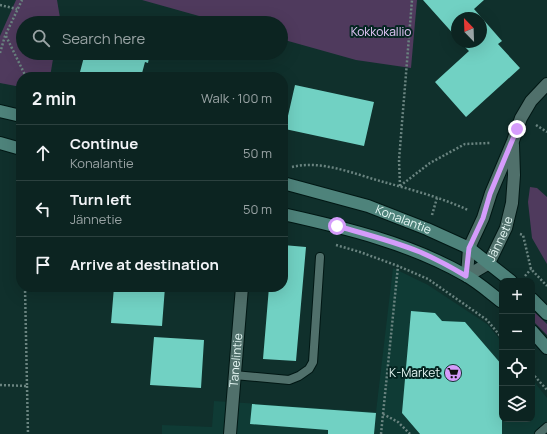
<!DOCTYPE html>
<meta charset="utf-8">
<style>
:root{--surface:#0c2421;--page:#1a302e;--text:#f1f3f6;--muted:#9aa4a5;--line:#2c413f}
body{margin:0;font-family:Manrope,sans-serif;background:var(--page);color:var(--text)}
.controls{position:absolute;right:12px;bottom:12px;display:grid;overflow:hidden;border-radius:8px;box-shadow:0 4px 16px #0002}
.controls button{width:36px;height:36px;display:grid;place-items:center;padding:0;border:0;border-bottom:1px solid var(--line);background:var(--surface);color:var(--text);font:20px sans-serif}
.compass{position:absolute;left:451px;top:12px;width:36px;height:36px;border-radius:50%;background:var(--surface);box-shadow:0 4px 16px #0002;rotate:337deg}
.stop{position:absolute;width:12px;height:12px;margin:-9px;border:3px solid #d59cfb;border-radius:50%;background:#fff}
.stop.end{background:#d59cfb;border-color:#fff;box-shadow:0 1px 4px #0008}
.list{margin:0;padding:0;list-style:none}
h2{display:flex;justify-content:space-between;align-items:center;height:52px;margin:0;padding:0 16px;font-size:17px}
h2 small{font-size:13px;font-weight:400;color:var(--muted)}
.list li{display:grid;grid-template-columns:26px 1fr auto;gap:12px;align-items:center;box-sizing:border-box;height:56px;padding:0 16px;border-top:1px solid var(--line)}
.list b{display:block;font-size:15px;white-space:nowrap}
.list p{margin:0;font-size:13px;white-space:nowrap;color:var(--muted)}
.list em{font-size:13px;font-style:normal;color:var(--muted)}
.icon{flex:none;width:22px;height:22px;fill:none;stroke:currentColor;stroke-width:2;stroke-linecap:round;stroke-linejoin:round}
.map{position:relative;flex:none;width:547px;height:434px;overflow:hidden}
.search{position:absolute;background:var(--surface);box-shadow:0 4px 16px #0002;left:16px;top:16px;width:272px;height:44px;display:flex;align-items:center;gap:10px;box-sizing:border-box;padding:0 14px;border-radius:22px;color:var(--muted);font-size:15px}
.panel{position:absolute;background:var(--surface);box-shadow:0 4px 16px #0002;left:16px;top:72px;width:272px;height:220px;border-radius:16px}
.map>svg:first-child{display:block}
</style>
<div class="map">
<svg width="547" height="434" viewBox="0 0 547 434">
<rect width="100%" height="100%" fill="#10302c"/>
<path fill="#0f3b35" d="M 393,268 L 428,285 L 487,324 L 502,342 L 502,419 L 532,419 L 532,379 L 547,398 L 547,434 L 162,434 L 162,425 L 212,427 L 214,401 L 376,412 Z"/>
<path fill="#4f3a5d" d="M 16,0 L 57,0 L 60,18 L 59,23 L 23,23 L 23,53 L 54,53 L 50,77 L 21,77 L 21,87 L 0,83 L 0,36 Z
M 142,0 L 417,0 L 411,68 L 356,60 L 281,39 L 281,23 L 224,23 Z
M 530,187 L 537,188 L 547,197 L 547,264 L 532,238 L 528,202 Z
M 532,310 L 547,324 L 547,335 L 532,320 Z"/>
<path fill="#71d1c3" d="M 423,0 L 484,0 L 474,9 L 502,41 L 498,44 L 520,68 L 466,117 L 435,82 L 469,51 L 460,42 L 481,42 L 481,18 L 457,18 L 457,38 Z
M 85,53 L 150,53 L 148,63 L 145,62 L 141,77 L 99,77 L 80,72 Z
M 295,85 L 374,102 L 364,146 L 285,129 Z
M 283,245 L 306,247 L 296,361 L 263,359 L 269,287 L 283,287 Z
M 114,287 L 165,287 L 162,326 L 111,323 Z
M 411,311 L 435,313 L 442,321 L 465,322 L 502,365 L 502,434 L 420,434 L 402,413 Z
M 154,337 L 204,340 L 201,388 L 150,385 Z
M 252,404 L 376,413 L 374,434 L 328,434 L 328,430 L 250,424 Z"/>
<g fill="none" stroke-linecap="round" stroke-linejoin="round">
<g stroke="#011714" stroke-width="10">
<path id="lane" d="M 234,375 L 289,380 L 299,376 L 309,369 L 313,362 L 320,257
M 539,434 L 547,427"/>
</g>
<g stroke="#011714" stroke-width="14">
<g id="street">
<path d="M 467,276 L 469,248 L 483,218 L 491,193 L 513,141 L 521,118 L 531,101 L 547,84"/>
<path id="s1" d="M 467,276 L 489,263 L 506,228 L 512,203 L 514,175 L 513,145"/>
<path id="s2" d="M 230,434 L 242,287"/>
</g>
</g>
<g stroke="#011714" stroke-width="14">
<g id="secondary">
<path d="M 0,111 L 21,116"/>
<path d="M 0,143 L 21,149"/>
<path id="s3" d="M 283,183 L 368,206 L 427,229 L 469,248 L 511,281"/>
<path d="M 283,214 C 346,228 409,243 465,275 C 478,282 490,293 502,302"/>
<path d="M 532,299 L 547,314"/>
<path d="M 532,331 L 547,348"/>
</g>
</g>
<path stroke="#6a8480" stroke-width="2.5" stroke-dasharray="2 2" stroke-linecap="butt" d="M 0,5 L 17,9
M 6,36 L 26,77
M 0,53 L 5,36 L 22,0
M 536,125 L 547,132
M 292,167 C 321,160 352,173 380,181 C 409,189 440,197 468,210
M 400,186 L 399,160 L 412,0
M 400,186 L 430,163 L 465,144 L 490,143
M 432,215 L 437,198
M 520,234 L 523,235 L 531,269 L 547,286
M 336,245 L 360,252 L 398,266 L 428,279 L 487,320 L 502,338
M 525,276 L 531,269
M 532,373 L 547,390
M 0,385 L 27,386 L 25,287
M 27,386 L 28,434
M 383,414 L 398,422 L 410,434
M 381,434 L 398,266"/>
<use href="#lane" stroke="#50706b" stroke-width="8"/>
<use href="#street" stroke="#50706b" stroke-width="12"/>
<use href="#secondary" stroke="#4e837b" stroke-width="12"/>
</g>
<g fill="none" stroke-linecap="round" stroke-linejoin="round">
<path stroke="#d59cfb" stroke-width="5" d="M 337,226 C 365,234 393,241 420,252 C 436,259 451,267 466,276 L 469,248 L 483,218 L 490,194 L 517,129"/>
</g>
<defs>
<g id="supermarket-disc" transform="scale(0.9)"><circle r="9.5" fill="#d59cfb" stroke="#052622"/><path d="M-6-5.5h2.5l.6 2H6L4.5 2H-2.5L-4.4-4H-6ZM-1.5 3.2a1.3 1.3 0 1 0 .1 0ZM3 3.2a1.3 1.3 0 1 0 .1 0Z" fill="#111"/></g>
</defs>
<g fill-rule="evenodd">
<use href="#supermarket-disc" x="453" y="373"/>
</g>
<g text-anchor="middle" stroke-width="4" stroke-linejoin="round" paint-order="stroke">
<g font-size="12" fill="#e5c8fa" stroke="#052622">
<text x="381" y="36">Kokkokallio</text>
</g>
<g font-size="12" fill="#e6f8f5" stroke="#052622">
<text dy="4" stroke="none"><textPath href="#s3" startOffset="126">Konalantie</textPath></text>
<text dy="4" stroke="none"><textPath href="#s1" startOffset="52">Jännetie</textPath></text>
<text dy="4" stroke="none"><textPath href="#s2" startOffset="74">Tanelintie</textPath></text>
</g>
<g font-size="12" fill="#e6f8f5" stroke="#052622" text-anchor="end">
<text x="440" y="377">K-Market</text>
</g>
</g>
</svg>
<div class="controls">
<button>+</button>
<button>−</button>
<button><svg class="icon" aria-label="locate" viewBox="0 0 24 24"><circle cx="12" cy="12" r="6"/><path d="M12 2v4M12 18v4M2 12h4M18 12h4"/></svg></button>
<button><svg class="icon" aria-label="layers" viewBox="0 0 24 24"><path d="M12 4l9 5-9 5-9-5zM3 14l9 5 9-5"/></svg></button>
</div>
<svg class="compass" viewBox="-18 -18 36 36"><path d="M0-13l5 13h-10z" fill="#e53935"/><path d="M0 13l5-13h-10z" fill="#9aa4a5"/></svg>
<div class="stop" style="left:337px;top:226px"></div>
<div class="stop end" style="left:517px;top:129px"></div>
<div class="search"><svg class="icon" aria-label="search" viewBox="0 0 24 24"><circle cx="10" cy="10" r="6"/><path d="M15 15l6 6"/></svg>Search here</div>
<section class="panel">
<h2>2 min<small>Walk · 100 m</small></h2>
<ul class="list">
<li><svg class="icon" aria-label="ahead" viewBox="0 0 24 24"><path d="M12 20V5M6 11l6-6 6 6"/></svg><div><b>Continue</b><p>Konalantie</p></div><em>50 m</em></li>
<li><svg class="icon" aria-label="left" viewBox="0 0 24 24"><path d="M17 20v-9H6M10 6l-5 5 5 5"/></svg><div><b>Turn left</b><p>Jännetie</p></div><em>50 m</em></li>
<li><svg class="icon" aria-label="arrive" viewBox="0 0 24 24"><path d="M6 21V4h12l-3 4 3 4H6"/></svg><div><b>Arrive at destination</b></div></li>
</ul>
</section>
</div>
